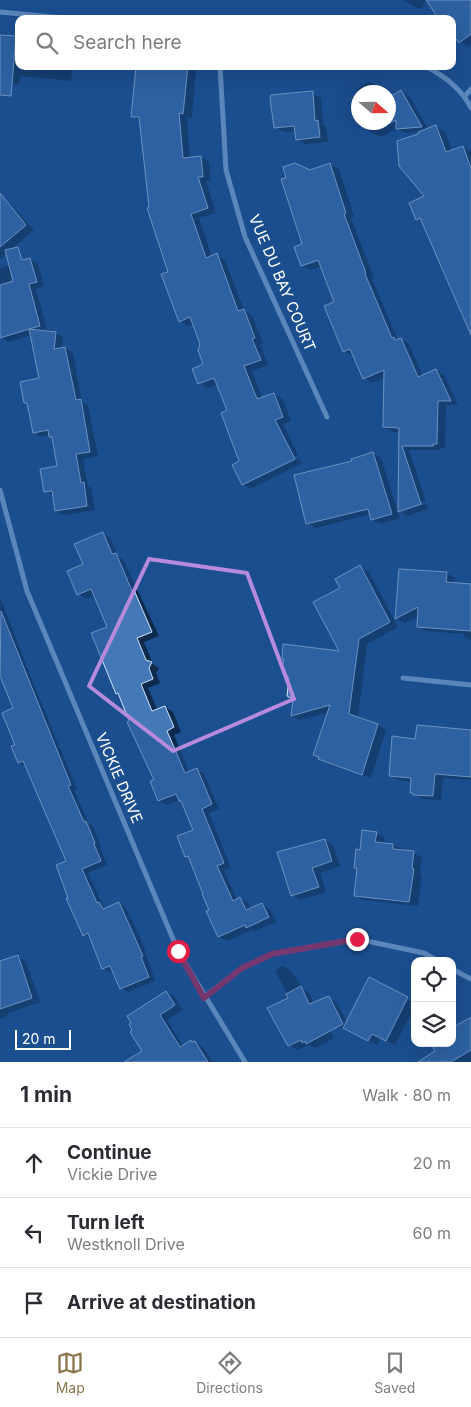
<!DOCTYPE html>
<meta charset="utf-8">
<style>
:root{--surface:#fff;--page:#f2f2f3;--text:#2b2b33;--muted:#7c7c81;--line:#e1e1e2;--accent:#8a764a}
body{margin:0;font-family:Inter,sans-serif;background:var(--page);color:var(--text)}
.controls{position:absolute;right:15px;bottom:15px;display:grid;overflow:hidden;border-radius:10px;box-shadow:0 5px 20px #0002}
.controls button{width:45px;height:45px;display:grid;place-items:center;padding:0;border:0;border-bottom:1px solid var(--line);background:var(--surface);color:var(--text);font:25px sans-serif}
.compass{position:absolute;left:351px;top:85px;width:45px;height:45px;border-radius:50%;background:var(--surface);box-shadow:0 5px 20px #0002;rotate:110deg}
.scale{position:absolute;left:15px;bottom:12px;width:56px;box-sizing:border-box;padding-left:5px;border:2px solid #fff;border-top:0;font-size:14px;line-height:18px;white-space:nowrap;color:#fff;-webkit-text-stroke:4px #1b4f8f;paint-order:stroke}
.stop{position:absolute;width:15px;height:15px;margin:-11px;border:4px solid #e11d48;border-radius:50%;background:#fff}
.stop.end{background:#e11d48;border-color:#fff;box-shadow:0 1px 5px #0008}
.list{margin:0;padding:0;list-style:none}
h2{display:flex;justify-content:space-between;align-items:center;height:65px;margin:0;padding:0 20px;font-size:21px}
h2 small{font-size:16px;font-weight:400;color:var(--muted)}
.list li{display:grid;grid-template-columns:32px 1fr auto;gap:15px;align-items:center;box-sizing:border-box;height:70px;padding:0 20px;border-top:1px solid var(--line)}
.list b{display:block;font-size:19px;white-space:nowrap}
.list p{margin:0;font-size:16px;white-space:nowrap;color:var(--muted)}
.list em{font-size:16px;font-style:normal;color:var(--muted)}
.icon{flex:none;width:28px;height:28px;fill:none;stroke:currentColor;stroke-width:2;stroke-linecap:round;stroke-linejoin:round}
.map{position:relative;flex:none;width:471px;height:1062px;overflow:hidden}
.search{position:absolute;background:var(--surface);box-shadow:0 5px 20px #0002;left:15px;right:15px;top:15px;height:55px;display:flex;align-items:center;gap:12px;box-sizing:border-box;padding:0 18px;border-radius:10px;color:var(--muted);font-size:19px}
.sheet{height:275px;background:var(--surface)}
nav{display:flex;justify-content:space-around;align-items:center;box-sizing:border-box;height:70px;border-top:1px solid var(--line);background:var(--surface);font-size:14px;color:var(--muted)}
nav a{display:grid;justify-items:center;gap:2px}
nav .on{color:var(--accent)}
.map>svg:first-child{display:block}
</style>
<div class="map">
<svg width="471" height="1062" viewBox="0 0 471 1062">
<rect width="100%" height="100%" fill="#1b4f8f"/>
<path fill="#0007" fill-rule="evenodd" d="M 403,0 L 426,0 L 422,8 L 417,8 Z
M 437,0 L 471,0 L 471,45 L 468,47 L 460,42 L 452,19 Z
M 0,37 L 19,38 L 19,66 L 73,66 L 71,81 L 20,76 L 19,85 L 5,83 L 0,81 Z
M 187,66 L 196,71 L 192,118 L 187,117 L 190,158 L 201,157 L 209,162 L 211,181 L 206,181 L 216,213 L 199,218 L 212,257 L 216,255 L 225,260 L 244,310 L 252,315 L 263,343 L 260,344 L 268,365 L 252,371 L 262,398 L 274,394 L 283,399 L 291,421 L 283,424 L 298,455 L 246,482 L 246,484 L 299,458 L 302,463 L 251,489 L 243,484 L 241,462 L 228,411 L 218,384 L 207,388 L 199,383 L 205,365 L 202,344 L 194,324 L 188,326 L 180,321 L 170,272 L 150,208 L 140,120 L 132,116 Z
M 368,82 L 378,85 L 395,96 L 401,92 L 410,97 L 428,129 L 436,127 L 445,131 L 452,151 L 463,147 L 471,152 L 471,320 L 423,222 L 417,219 L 426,197 L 419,132 L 406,133 L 397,128 L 384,136 L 378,136 L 369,131 L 366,125 L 362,122 L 388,122 L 388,92 L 359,92 L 357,89 Z
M 312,93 L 321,98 L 323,125 L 326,126 L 328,142 L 305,144 L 297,139 L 296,131 L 284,132 L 275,127 Z
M 358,95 L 358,121 L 350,108 L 356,104 L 353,98 Z
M 330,165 L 339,169 L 354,217 L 351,218 L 374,278 L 372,279 L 398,340 L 400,339 L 409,344 L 423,376 L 436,370 L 444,375 L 458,405 L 446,405 L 445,448 L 441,448 L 441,450 L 409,450 L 426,501 L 406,508 L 406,510 L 427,504 L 428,509 L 407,516 L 399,511 L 400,432 L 392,432 L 384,427 L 385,377 L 372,383 L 364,378 L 354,356 L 344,351 L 336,303 L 322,266 L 310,270 L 302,265 L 310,171 ZM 323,256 L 324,259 L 306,266 L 306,263 Z
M 0,193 L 34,230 L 0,259 Z
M 30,259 L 38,264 L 44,286 L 36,289 L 47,330 L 43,332 L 56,333 L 63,337 L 62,349 L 65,348 L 73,353 L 82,402 L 88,405 L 98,456 L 83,459 L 88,486 L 91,488 L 95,510 L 64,515 L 56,511 L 54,496 L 45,491 L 59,467 L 54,439 L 50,435 L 41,437 L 34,432 L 28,405 L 25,403 L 40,379 L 31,335 L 8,342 L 0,336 L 0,268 Z
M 373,453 L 381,458 L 400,518 L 381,524 L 372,520 L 371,514 L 316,528 L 307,523 L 354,462 Z
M 103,533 L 110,538 L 118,556 L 123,559 L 159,636 L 144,642 L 153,664 L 159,668 L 156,673 L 160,683 L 148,688 L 157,710 L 165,707 L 173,712 L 181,732 L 174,735 L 189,772 L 197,769 L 204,774 L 219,809 L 209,813 L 231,868 L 224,870 L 237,900 L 240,898 L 248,903 L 251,909 L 262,904 L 270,909 L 276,922 L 255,931 L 252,930 L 227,941 L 219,937 L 208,911 L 210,910 L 205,894 L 190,858 L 186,856 L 195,830 L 183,802 L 180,800 L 167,805 L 159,801 L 151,782 L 155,780 L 120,695 L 117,693 L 108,627 L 95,595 L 86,599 L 78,594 L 85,565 Z
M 360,567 L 369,572 L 398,627 L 367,644 L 358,718 L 378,725 L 386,730 L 371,778 L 328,764 L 314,755 L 329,712 L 300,720 L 292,716 L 294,699 L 290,678 L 283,668 L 285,645 L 341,653 L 342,589 Z
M 400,570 L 446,573 L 455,578 L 454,584 L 471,585 L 471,640 L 464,636 L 464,634 L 426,631 L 418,626 L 419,616 L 405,623 L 397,619 Z
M 0,597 L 34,685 L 77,789 L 74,790 L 89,824 L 93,826 L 101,847 L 100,848 L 107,865 L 88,873 L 103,905 L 107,908 L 119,903 L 125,907 L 141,939 L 155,981 L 128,992 L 121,988 L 113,971 L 110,972 L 103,968 L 91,939 L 84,935 L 70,898 L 68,862 L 25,766 L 19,763 L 15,709 L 3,679 L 0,679 Z
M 471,732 L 471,780 L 443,778 L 441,800 L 422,799 L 412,792 L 412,782 L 398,780 L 390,776 L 416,740 Z
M 376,833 L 385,838 L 384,844 L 393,845 L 422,857 L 420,874 L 422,875 L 418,906 L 363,900 L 355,895 L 358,869 L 355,867 L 361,851 Z
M 325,840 L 333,845 L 340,866 L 320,873 L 326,892 L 301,900 L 292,895 Z
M 18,957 L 26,962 L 40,1002 L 8,1013 L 9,1015 L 0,1019 L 0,963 Z
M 283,966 L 291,971 L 303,989 L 309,993 L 314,1003 L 329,998 L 337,1003 L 347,1022 L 370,979 L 415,1003 L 415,1006 L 395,1045 L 381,1038 L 377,1045 L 320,1016 L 334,1038 L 316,1048 L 308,1045 L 298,1050 L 289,1045 L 288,999 L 284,997 L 288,995 L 275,970 Z
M 166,992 L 175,997 L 183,1010 L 167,1020 L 183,1046 L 191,1041 L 195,1042 L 203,1047 L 213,1062 L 152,1062 L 132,1032 Z
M 471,1021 L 471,1062 L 435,1062 L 452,1043 L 452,1025 L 455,1028 Z"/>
<path fill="#4478b7" stroke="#cfe3fa" d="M 426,0 L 471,0 L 471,34 L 459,43 L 452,33 L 452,19 L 439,19 Z
M 0,35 L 16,36 L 11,96 L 0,95 Z
M 136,66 L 188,66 L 183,114 L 179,113 L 183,158 L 201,156 L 203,177 L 198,177 L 208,208 L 191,214 L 206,258 L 217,253 L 238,311 L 244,309 L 255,338 L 252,339 L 261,360 L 244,366 L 257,399 L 274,393 L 283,417 L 275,420 L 295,459 L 242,485 L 232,465 L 239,461 L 221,413 L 227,410 L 214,378 L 198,384 L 192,369 L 203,364 L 198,350 L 200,344 L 190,317 L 179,322 L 161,274 L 168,272 L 147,208 L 149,207 L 139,117 L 131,117 Z
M 401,90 L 422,127 L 396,129 L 396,120 L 388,124 L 388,98 Z
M 313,91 L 315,121 L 318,120 L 320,137 L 296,140 L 294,126 L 274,128 L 270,98 L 271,95 Z
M 436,125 L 446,152 L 463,146 L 471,168 L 471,335 L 420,218 L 416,220 L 409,203 L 424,196 L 399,166 L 397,141 L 418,134 L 418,132 Z
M 295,163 L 310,170 L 330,163 L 346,213 L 344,214 L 366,273 L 365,274 L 392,338 L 394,337 L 395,340 L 401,338 L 418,377 L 436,369 L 451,401 L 438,401 L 437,444 L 433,444 L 433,446 L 402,446 L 421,504 L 398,512 L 399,428 L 383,427 L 384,370 L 363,379 L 350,349 L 343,352 L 324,306 L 334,302 L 318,260 L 301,266 L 294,247 L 302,244 L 281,179 L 286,178 L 283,167 Z
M 0,193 L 26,225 L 0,247 Z
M 18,247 L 22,260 L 30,258 L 37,282 L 29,284 L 40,326 L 29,329 L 56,332 L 54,349 L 65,347 L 76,400 L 81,399 L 90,452 L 76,454 L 81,483 L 84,482 L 87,506 L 55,511 L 52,491 L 44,492 L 40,469 L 57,466 L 52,437 L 49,437 L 48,430 L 33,433 L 27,403 L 24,403 L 20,382 L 39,378 L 29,329 L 0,338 L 0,285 L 13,281 L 5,250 Z
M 373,452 L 392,514 L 371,520 L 368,509 L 306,524 L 294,475 L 352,461 L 351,459 Z
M 103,532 L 112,554 L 116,553 L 132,591 L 134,590 L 152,632 L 137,638 L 146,660 L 152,662 L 149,668 L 153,679 L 141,684 L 152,711 L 165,706 L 174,727 L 167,731 L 185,773 L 197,768 L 212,804 L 202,809 L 224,863 L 217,866 L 233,901 L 240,897 L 246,910 L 262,903 L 269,917 L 246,928 L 245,925 L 218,937 L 206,911 L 209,910 L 202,894 L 203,894 L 188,856 L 185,857 L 177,836 L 193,830 L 181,801 L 179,801 L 176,794 L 158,801 L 150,781 L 154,780 L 127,722 L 129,721 L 118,693 L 116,694 L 91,633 L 107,627 L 91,589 L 77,595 L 67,571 L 83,564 L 74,544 Z
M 360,565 L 390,622 L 359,639 L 349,714 L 378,724 L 362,775 L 318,759 L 319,757 L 313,755 L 330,705 L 291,716 L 293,699 L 287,696 L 289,678 L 282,668 L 284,659 L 282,659 L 283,644 L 339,651 L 313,602 L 340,588 L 335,579 Z
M 399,569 L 447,572 L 446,582 L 471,584 L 471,631 L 417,627 L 418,607 L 395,619 Z
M 1,611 L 71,785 L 68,786 L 84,822 L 86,821 L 95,843 L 94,844 L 101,861 L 82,869 L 97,903 L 99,902 L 103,909 L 119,902 L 143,956 L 141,957 L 149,977 L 120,989 L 110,966 L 102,969 L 88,933 L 83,936 L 66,898 L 68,898 L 56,865 L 66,861 L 23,761 L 18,763 L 11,746 L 15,745 L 2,713 L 13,708 L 0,676 Z
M 417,725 L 471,730 L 471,777 L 435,774 L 433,796 L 413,795 L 413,793 L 410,793 L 411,778 L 389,776 L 392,736 L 415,739 Z
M 362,830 L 377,832 L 375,842 L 393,844 L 393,849 L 414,851 L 412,869 L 414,869 L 409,902 L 354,896 L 357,868 L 354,868 L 356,849 L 360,850 Z
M 325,839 L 332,861 L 312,868 L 319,887 L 291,896 L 277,852 Z
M 18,955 L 32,998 L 0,1009 L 0,961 Z
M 369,977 L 408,997 L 386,1041 L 372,1034 L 368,1041 L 343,1028 Z
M 301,986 L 309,1004 L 329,996 L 343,1024 L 306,1044 L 305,1041 L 302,1043 L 301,1040 L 288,1046 L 267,1008 L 288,998 L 286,994 Z
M 166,991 L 175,1005 L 160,1015 L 180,1047 L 191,1040 L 192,1042 L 195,1041 L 208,1062 L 124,1062 L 142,1051 L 130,1032 L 132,1030 L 129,1024 L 131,1023 L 127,1016 Z
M 471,1017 L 471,1050 L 451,1062 L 418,1062 L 435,1051 L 430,1043 L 452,1043 L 452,1028 Z"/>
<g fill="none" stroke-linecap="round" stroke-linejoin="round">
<path stroke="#a9c9ee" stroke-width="5" d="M 0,12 L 74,19
M 220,66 L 226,170 L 245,237 L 327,417
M 426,66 C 445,77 461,88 471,108
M 465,96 L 471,89
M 0,490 L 27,591 L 178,951 L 245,1062
M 403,678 L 471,685
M 452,969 L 471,979
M 204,997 L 242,968 L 272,954 L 357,939 L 424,953 L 438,961"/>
</g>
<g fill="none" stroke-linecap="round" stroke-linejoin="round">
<path stroke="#e11d48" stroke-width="6" d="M 178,951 L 204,998 L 242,968 L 272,954 L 357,939"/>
</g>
<path d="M0 0H471V1062H0ZM 149,559 L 247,573 L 294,699 L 173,751 L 89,686 Z" fill="#1b4f8f" fill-opacity=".55" fill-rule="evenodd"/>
<path fill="none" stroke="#b68bdc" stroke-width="4" stroke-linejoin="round" d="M 149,559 L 247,573 L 294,699 L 173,751 L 89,686 Z"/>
<g text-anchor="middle" stroke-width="4" stroke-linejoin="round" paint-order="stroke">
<g font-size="15" fill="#fff" stroke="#1b4f8f">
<text transform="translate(282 283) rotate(67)" y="5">VUE DU BAY COURT</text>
<text transform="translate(119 778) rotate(67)" y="5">VICKIE DRIVE</text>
</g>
</g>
</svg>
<div class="controls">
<button><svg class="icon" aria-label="locate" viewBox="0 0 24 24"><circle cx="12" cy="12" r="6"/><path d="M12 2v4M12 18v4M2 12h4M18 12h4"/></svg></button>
<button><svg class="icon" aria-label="layers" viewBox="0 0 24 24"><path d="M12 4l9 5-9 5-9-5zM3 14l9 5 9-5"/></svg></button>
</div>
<svg class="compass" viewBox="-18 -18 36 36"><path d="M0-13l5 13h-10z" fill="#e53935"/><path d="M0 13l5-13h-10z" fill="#7c7c81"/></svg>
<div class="scale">20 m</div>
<div class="stop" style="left:178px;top:951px"></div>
<div class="stop end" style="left:357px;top:939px"></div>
<div class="search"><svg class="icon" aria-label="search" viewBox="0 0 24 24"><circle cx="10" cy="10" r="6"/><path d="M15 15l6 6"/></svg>Search here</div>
</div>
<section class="sheet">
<h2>1 min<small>Walk · 80 m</small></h2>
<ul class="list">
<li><svg class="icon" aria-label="ahead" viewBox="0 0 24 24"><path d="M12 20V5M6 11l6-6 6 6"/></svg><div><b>Continue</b><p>Vickie Drive</p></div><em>20 m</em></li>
<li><svg class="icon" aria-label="left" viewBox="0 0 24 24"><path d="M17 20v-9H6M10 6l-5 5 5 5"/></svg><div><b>Turn left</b><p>Westknoll Drive</p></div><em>60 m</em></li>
<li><svg class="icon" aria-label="arrive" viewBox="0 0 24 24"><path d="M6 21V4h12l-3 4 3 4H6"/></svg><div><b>Arrive at destination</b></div></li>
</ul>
</section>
<nav>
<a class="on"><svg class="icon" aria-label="map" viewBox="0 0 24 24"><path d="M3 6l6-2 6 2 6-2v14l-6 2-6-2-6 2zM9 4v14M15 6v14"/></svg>Map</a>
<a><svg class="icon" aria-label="directions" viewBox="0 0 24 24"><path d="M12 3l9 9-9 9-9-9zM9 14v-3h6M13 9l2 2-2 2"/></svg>Directions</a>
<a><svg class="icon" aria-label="saved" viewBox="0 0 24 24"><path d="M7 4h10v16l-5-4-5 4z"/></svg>Saved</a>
</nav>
